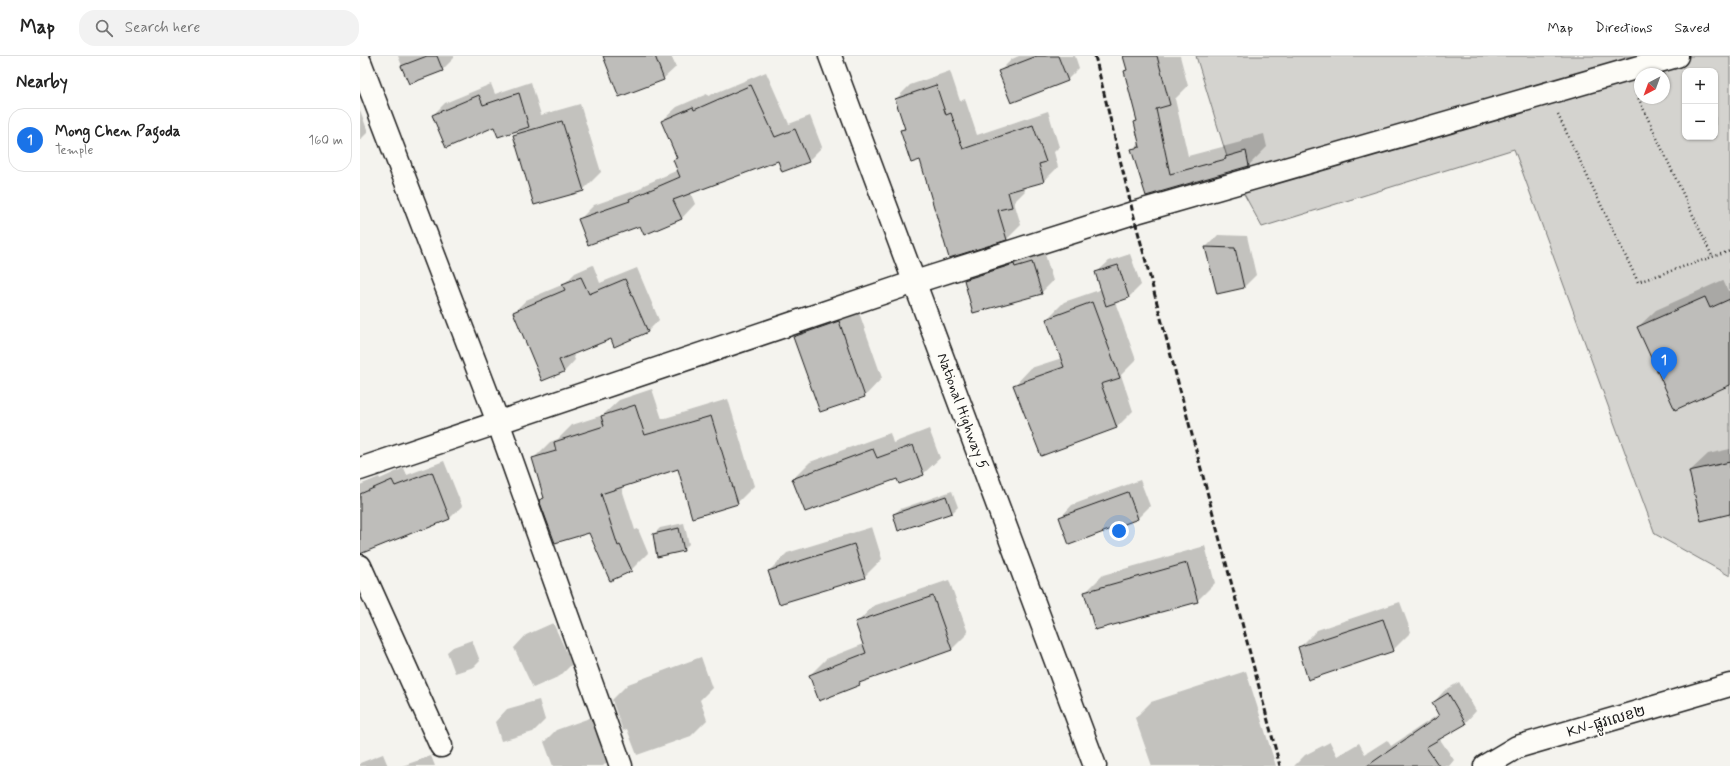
<!DOCTYPE html>
<meta charset="utf-8">
<style>
:root{--surface:#fff;--page:#f2f2f2;--text:#222;--muted:#767676;--line:#e0e0e0;--accent:#1a73e8}
body{margin:0;font-family:Mynerve,"Noto Sans Khmer",sans-serif;background:var(--page);color:var(--text)}
.controls{position:absolute;right:12px;top:12px;display:grid;overflow:hidden;border-radius:8px;box-shadow:0 1px 3px #0004}
.controls button{width:36px;height:36px;display:grid;place-items:center;padding:0;border:0;border-bottom:1px solid var(--line);background:var(--surface);color:var(--text);font:20px sans-serif}
.compass{position:absolute;left:1274px;top:12px;width:36px;height:36px;border-radius:50%;background:var(--surface);box-shadow:0 1px 3px #0004;rotate:221deg}
.you{position:absolute;left:759px;top:475px;width:14px;height:14px;margin:-10px;border:3px solid #fff;border-radius:50%;background:#1a73e8;box-shadow:0 0 0 6px #1a73e833}
.badge{display:grid;place-items:center;width:26px;height:26px;border-radius:50%;background:var(--accent);color:#fff;font-size:13px;font-weight:700}
.pin{position:absolute;translate:-50% -33px;filter:drop-shadow(0 1px 2px #0008)}
.pin::after{content:'';position:absolute;top:21px;width:14px;height:12px;background:inherit;clip-path:polygon(0 0,100% 0,50% 100%)}
.list{margin:0;padding:0;list-style:none}
h2{display:flex;justify-content:space-between;align-items:center;height:52px;margin:0;padding:0 16px;font-size:17px}
h2 small{font-size:13px;font-weight:400;color:var(--muted)}
.list li{display:grid;grid-template-columns:26px 1fr auto;gap:12px;align-items:center;box-sizing:border-box;height:64px;margin:0 8px 8px;padding:0 8px;border:1px solid var(--line);border-radius:16px}
.list b{display:block;font-size:15px;white-space:nowrap}
.list p{margin:0;font-size:13px;white-space:nowrap;color:var(--muted)}
.list em{font-size:13px;font-style:normal;color:var(--muted)}
.icon{flex:none;width:22px;height:22px;fill:none;stroke:currentColor;stroke-width:2;stroke-linecap:round;stroke-linejoin:round}
.map{position:relative;flex:none;width:1370px;height:710px;overflow:hidden}
header{display:flex;align-items:center;gap:24px;box-sizing:border-box;height:56px;padding:0 20px;background:var(--surface);border-bottom:1px solid var(--line)}
header strong{font-size:19px}
nav{display:flex;gap:22px;margin-inline-start:auto;font-size:14px}
.search{width:280px;height:36px;background:var(--page);display:flex;align-items:center;gap:10px;box-sizing:border-box;padding:0 14px;border-radius:16px;color:var(--muted);font-size:15px}
main{display:flex}
aside{flex:1;background:var(--surface)}
.map>svg:first-child{display:block}
</style>
<header>
<strong>Map</strong>
<div class="search"><svg class="icon" aria-label="search" viewBox="0 0 24 24"><circle cx="10" cy="10" r="6"/><path d="M15 15l6 6"/></svg>Search here</div>
<nav><a>Map</a><a>Directions</a><a>Saved</a></nav>
</header>
<main>
<aside>
<h2>Nearby<small></small></h2>
<ul class="list">
<li><span class="badge">1</span><div><b>Mong Chen Pagoda</b><p>Temple</p></div><em>160 m</em></li>
</ul>
</aside>
<div class="map">
<svg width="1370" height="710" viewBox="0 0 1370 710">
<rect width="100%" height="100%" fill="#f4f3ee"/>
<filter id="ink" filterUnits="userSpaceOnUse"><feTurbulence type="fractalNoise" baseFrequency=".025" numOctaves="2"/><feDisplacementMap in="SourceGraphic" scale="8" xChannelSelector="R" yChannelSelector="G"/><feConvolveMatrix kernelMatrix="1 2 1 2 8 2 1 2 1" color-interpolation-filters="sRGB"/></filter>
<g filter="url(#ink)">
<path fill="#d4d3cf" stroke="#787876" fill-rule="evenodd" d="M 836,0 L 1370,0 L 1370,520 L 1295,478 L 1154,93 L 902,171 L 871,114 ZM 1325,15 L 1355,15 L 1355,81 L 1325,81 ZM 1280,18 L 1304,18 L 1304,42 L 1280,42 Z"/>
<path fill="#0003" d="M 38,0 L 94,0 L 94,2 L 82,14 L 49,27 Z
M 244,0 L 311,0 L 316,11 L 303,23 Z
M 659,0 L 715,0 L 719,12 L 707,24 L 640,15 L 652,3 Z
M 764,0 L 820,0 L 828,30 L 815,43 L 828,100 L 881,86 L 884,83 L 904,78 L 907,91 L 889,109 L 786,139 L 772,94 L 780,86 L 775,67 L 778,64 L 766,15 L 767,13 Z
M 590,15 L 600,45 L 605,43 L 617,79 L 688,55 L 699,91 L 694,96 L 698,111 L 684,125 L 664,131 L 665,135 L 654,146 L 661,169 L 647,183 L 561,103 L 541,75 L 545,71 L 536,43 L 550,29 Z
M 406,16 L 429,68 L 450,60 L 462,91 L 448,105 L 419,104 L 330,136 L 335,148 L 321,163 L 281,169 L 219,164 L 234,149 L 280,133 L 284,129 L 318,114 L 314,104 L 318,100 L 302,65 L 317,51 L 347,38 L 348,40 Z
M 171,26 L 181,59 L 220,48 L 241,116 L 223,134 L 154,80 L 162,72 L 134,70 L 73,59 L 85,47 L 131,28 L 135,38 Z
M 0,54 L 8,76 L 0,84 Z
M 858,179 L 887,180 L 896,219 L 884,231 L 857,237 L 846,191 Z
M 684,195 L 693,225 L 681,237 L 605,224 L 617,212 Z
M 770,198 L 781,229 L 769,241 L 755,246 L 776,304 L 761,319 L 773,355 L 757,371 L 655,329 L 671,312 L 702,302 L 687,263 L 704,246 L 742,233 L 736,217 L 749,205 Z
M 233,209 L 240,227 L 277,212 L 299,264 L 287,276 L 252,282 L 213,298 L 215,304 L 204,316 L 154,256 L 166,244 L 204,228 L 215,217 Z
M 1363,224 L 1368,235 L 1370,234 L 1370,327 L 1278,271 L 1296,254 Z
M 496,248 L 522,322 L 505,340 L 435,281 L 452,263 Z
M 292,333 L 302,363 L 368,343 L 394,430 L 377,447 L 318,411 L 261,430 L 275,474 L 278,473 L 288,497 L 271,514 L 229,475 L 180,444 L 185,440 L 173,403 L 190,386 L 198,383 L 212,369 L 243,359 L 259,344 Z
M 569,373 L 580,402 L 563,418 L 537,422 L 433,423 L 450,406 L 530,377 L 533,387 Z
M 1370,393 L 1370,457 L 1330,415 L 1348,398 Z
M 84,405 L 102,450 L 89,463 L 0,496 L 0,429 L 19,421 L 20,423 L 44,412 L 47,419 Z
M 780,424 L 790,450 L 778,462 L 700,462 L 712,449 Z
M 592,435 L 598,451 L 592,457 L 534,458 L 540,453 Z
M 324,467 L 329,488 L 323,494 L 294,478 L 300,472 Z
M 512,471 L 522,503 L 504,521 L 409,515 L 427,497 Z
M 845,490 L 855,527 L 837,545 L 725,537 L 743,519 Z
M 589,524 L 608,577 L 591,594 L 504,624 L 499,628 L 450,619 L 466,603 L 504,588 L 497,567 L 513,550 Z
M 1040,546 L 1051,576 L 1033,594 L 939,592 L 957,574 Z
M 193,567 L 212,608 L 200,620 L 173,632 L 154,592 L 166,579 Z
M 112,584 L 120,605 L 114,611 L 95,617 L 87,596 L 93,591 Z
M 341,601 L 352,632 L 340,644 L 347,664 L 331,680 L 277,699 L 267,673 L 263,675 L 252,644 L 268,628 Z
M 886,615 L 916,710 L 792,710 L 775,662 L 791,646 Z
M 1099,626 L 1116,655 L 1105,667 L 1079,682 L 1094,704 L 1089,710 L 934,710 L 945,699 L 970,686 L 977,700 L 999,687 L 1005,698 L 1027,684 L 1031,690 L 1079,658 L 1073,647 L 1084,635 Z
M 179,644 L 185,664 L 173,676 L 141,685 L 135,666 L 147,653 Z
M 238,659 L 253,700 L 243,710 L 193,710 L 184,686 L 196,674 Z
M 23,698 L 28,710 L 0,710 L 0,707 Z
M 71,700 L 75,710 L 42,710 Z"/>
<path fill="#bebdba" stroke="#1c1c1c" d="M 67,0 L 77,0 L 83,15 L 49,28 L 41,10 Z
M 243,0 L 295,0 L 304,24 L 259,41 Z
M 677,0 L 698,0 L 708,25 L 651,47 L 638,15 Z
M 763,0 L 797,0 L 810,49 L 796,53 L 810,118 L 866,103 L 865,101 L 886,95 L 889,110 L 786,140 L 771,93 L 780,91 L 774,66 L 777,65 L 764,15 L 767,14 Z
M 391,29 L 415,81 L 435,73 L 449,106 L 422,116 L 418,105 L 313,144 L 322,163 L 284,179 L 280,170 L 228,189 L 218,163 L 270,145 L 269,143 L 320,121 L 313,104 L 317,102 L 301,65 L 333,51 L 334,54 Z
M 576,29 L 586,59 L 591,57 L 603,93 L 673,69 L 686,106 L 679,108 L 684,126 L 648,136 L 652,151 L 638,154 L 647,184 L 589,202 L 560,104 L 551,107 L 540,74 L 545,73 L 535,43 Z
M 159,37 L 169,71 L 138,81 L 134,71 L 86,92 L 72,59 L 119,39 L 123,49 Z
M 202,65 L 224,135 L 174,149 L 153,79 Z
M 845,191 L 875,192 L 884,232 L 857,238 Z
M 672,206 L 682,238 L 613,257 L 604,224 L 654,208 L 655,211 Z
M 758,209 L 769,242 L 746,250 L 735,216 Z
M 221,221 L 229,238 L 265,223 L 288,276 L 254,291 L 251,283 L 199,304 L 204,316 L 182,325 L 153,256 L 205,234 L 202,228 Z
M 1345,241 L 1350,252 L 1370,243 L 1370,329 L 1315,354 L 1277,271 Z
M 732,246 L 760,322 L 741,328 L 757,372 L 681,400 L 653,329 L 704,311 L 686,263 Z
M 479,265 L 505,341 L 460,356 L 433,281 Z
M 275,349 L 285,379 L 351,360 L 378,448 L 332,462 L 318,413 L 241,438 L 258,490 L 260,489 L 272,515 L 250,525 L 229,477 L 195,487 L 179,444 L 184,442 L 172,402 L 196,395 L 194,386 L 244,370 L 241,360 Z
M 553,389 L 564,419 L 539,428 L 537,423 L 445,456 L 432,423 L 513,393 L 517,402 Z
M 1370,406 L 1370,458 L 1341,465 L 1329,415 Z
M 72,416 L 90,463 L 63,474 L 62,473 L 0,498 L 0,438 L 32,424 L 35,430 Z
M 768,436 L 778,463 L 709,489 L 699,461 Z
M 586,440 L 592,457 L 538,475 L 533,458 Z
M 319,472 L 324,495 L 297,501 L 293,478 Z
M 494,488 L 505,522 L 419,548 L 408,515 Z
M 827,507 L 838,546 L 735,574 L 724,536 Z
M 573,540 L 592,594 L 499,627 L 500,629 L 459,645 L 449,619 L 506,597 L 495,566 Z
M 1023,563 L 1034,595 L 948,624 L 938,591 Z
M 1088,637 L 1106,668 L 1066,691 L 1079,710 L 1007,710 L 1079,660 L 1072,647 Z"/>
<g fill="none" stroke-linecap="round" stroke-linejoin="round">
<g stroke="#1c1c1c" stroke-width="25">
<path id="street" d="M 0,6 L 138,366 L 261,710
M 0,413 L 555,226 L 773,157 L 1317,0
M 0,510 L 81,690
M 1125,710 L 1157,691 L 1370,629"/>
</g>
<g stroke="#1c1c1c" stroke-width="25">
<path id="highway" d="M 470,0 L 735,710"/>
</g>
<path stroke="#1c1c1c" stroke-width="2.5" stroke-dasharray="1 3" stroke-linecap="butt" d="M 1275,35 L 1352,200
M 1198,59 L 1278,226 L 1370,195"/>
<use href="#street" stroke="#fdfcf7" stroke-width="22"/>
<use href="#highway" stroke="#fdfcf7" stroke-width="22"/>
<path stroke="#1c1c1c" stroke-width="3" stroke-dasharray="6 3" stroke-linecap="butt" d="M 735,0 L 773,157 L 920,710"/>
</g>
</g>
<g text-anchor="middle" stroke-width="4" stroke-linejoin="round" paint-order="stroke">
<g font-size="15" fill="#1c1c1c" stroke="#fdfcf7">
<text transform="translate(603 355) rotate(70)" y="5">National Highway 5</text>
<text transform="translate(1246 665) rotate(-16)" y="5">KN-ផ្លូវលេខ២</text>
</g>
</g>
</svg>
<div class="controls">
<button>+</button>
<button>−</button>
</div>
<svg class="compass" viewBox="-18 -18 36 36"><path d="M0-13l5 13h-10z" fill="#e53935"/><path d="M0 13l5-13h-10z" fill="#767676"/></svg>
<div class="you"></div>
<div class="pin badge" style="left:1304px;top:324px">1</div>
</div>
</main>
